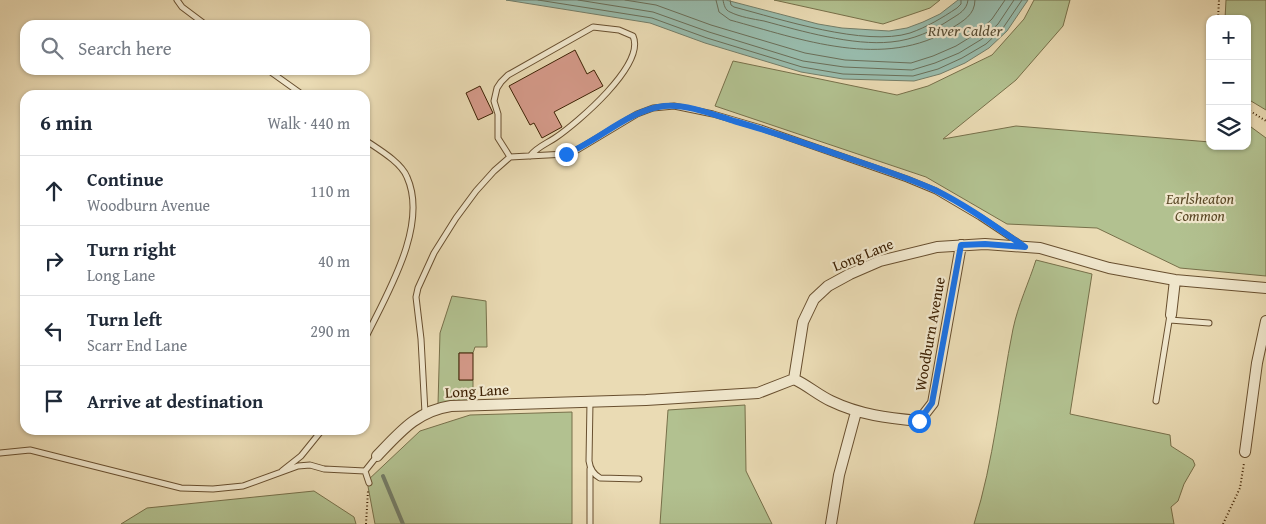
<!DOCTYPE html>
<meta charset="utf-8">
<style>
:root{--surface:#fff;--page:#f6f6f7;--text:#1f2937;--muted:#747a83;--line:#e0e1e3}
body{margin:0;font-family:"Gentium Book Plus",serif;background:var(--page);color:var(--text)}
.controls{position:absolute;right:15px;top:15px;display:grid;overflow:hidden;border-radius:10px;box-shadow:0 1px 4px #0004}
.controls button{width:45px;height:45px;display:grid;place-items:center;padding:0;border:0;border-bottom:1px solid var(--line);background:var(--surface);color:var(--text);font:25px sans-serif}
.stop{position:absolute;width:15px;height:15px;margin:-11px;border:4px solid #1a73e8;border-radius:50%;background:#fff}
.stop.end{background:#1a73e8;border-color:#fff;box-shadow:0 1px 5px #0008}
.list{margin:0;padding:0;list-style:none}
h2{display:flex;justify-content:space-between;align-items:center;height:65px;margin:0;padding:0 20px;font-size:21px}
h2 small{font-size:16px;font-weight:400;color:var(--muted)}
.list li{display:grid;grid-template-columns:32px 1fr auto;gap:15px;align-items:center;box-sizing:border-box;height:70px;padding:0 20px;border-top:1px solid var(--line)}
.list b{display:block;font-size:19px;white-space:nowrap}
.list p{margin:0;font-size:16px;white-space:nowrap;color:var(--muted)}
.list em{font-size:16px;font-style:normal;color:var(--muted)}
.icon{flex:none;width:28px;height:28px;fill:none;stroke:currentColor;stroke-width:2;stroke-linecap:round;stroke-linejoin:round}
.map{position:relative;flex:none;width:1266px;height:524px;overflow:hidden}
.search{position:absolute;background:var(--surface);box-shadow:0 1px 4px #0004;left:20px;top:20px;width:350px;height:55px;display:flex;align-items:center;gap:12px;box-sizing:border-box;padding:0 18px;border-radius:15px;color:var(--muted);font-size:19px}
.panel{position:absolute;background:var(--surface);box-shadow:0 1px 4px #0004;left:20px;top:90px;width:350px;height:345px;border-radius:15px}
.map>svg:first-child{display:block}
</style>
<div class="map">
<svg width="1266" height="524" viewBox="0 0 1266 524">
<rect width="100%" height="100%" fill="#eadbb4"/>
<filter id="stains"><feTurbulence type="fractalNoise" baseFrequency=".004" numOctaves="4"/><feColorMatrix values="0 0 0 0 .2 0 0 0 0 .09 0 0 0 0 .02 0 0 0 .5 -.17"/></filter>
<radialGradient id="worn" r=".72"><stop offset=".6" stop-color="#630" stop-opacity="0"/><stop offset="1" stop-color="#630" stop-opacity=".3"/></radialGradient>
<path fill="#b2c190" stroke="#77704a" d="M 774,0 L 940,0 L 930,8 L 883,24 Z
M 1034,0 L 1070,0 L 1063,26 L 1016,80 L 943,139 L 1016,126 L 1210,142 L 1210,146 L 1247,146 L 1247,124 L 1266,138 L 1266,276 L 1180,268 L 1097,228 L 1007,224 L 926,177 L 715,106 L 733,61 L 897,95 L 928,86 L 992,55 L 1024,19 Z
M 1226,0 L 1266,0 L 1266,110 L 1251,101 L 1247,97 L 1247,19 L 1225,19 Z
M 1036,260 L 1092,274 L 1070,414 L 1170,435 L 1171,446 L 1193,460 L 1195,465 L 1184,484 L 1178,501 L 1171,507 L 1174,524 L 974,524 C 994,460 1000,394 1013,329 C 1018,305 1029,282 1036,260 Z
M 452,296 L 486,301 L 487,347 L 475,347 L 473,353 L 459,353 L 459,380 L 473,380 L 473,403 L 438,404 L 440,333 Z
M 745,405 L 746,471 L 772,524 L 660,524 L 668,410 Z
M 572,412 L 572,524 L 375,524 L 367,481 L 420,431 L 470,415 Z
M 314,491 L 354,517 L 356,524 L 121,524 L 147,508 Z"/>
<path fill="#98bbac" stroke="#737d68" d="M 506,0 L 726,0 L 818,24 L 842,28 L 889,31 L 907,28 L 923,22 L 940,14 L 958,0 L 1028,0 L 1007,31 L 989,48 L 965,63 L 940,74 L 914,81 L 843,79 L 801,72 L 705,43 L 650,23 Z"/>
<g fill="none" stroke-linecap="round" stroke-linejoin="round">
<path stroke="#6a6e58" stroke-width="1" d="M 538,0 L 652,18 L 707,38 L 802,67 L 843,74 L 913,76 L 938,69 L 962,58 L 986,44 L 1003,28 L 1022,0
M 578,0 L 653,12 L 709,32 L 803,61 L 844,67 L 912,70 L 935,63 L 959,53 L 982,39 L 998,24 L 1014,0
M 625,0 L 656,5 L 711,25 L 805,53 L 845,60 L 911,63 L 933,56 L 956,46 L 977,33 L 992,19 L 1005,0
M 716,0 L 719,12 L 730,20 C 800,39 885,71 952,28 C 963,21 975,15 975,0
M 723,0 C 724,5 725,10 730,12 C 740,17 753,19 764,21 C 801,31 853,46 891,42 C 913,40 933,31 951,19 C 959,14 967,10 968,0
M 730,0 L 731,5 L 734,7 C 780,19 865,47 910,33 C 927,27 942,18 957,8 L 961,4 L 961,0"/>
<path stroke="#737d68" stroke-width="4" d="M 383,476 L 403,524"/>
</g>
<path fill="#d59a8a" stroke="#3c2003" d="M 575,50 L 587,74 L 594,70 L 603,86 L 554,112 L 562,127 L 542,138 L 534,123 L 530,125 L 509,86 Z
M 480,86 L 493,113 L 478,120 L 466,93 Z
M 459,353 L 473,353 L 473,380 L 459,380 Z"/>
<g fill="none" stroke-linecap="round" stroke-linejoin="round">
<g stroke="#684f2f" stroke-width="7">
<path id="service" d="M 177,0 L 182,7 L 206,25
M 268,70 L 303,95
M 365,140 C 378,149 401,162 407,177 C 429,226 386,295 365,339
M 510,157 L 498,138 L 498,114 L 494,101 L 497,88 L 501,82 L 508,75 L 593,27 L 619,30 L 633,36 C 646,65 577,123 555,138 C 546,144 537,147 530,156
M 1170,320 L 1209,323
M 1156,401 L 1170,315
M 590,402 L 589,461 C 590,469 593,474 600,478 L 639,479
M 425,413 L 421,339 L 416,297 L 418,288 L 434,253 L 456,218 L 476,191 L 494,171 L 510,157 L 566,154 L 577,150 L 637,114 L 653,108 L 674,106 L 713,114 L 761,128 L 907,179 L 936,191 L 980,217 L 1022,245
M 0,453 L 30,450 L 181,488 L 213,489 L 243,486 L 298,466 L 310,465 L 324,469 L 365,471
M 590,469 L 590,524
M 282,471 L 301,456 L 322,430
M 369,483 L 365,471 L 377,456"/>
</g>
<g stroke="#684f2f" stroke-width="12">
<path id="minor" d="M 1171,315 L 1175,280
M 794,379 C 807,385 818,395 831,401 C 860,415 888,418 919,421 L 933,403 L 961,245
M 1245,452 L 1257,363 L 1266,321
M 377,456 C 400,432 417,411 451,406 L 646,400 L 758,393 L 794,379 L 803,322 L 814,299 L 828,286 L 850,274 L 880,261 L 937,247 L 985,244 L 1040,248 L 1109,268 L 1175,280 L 1266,288
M 831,524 L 839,475 L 856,412"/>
</g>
<path stroke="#3c2003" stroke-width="2" stroke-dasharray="1 2.5" stroke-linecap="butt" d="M 1218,19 L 1219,0
M 1247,109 L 1266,121
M 366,524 L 368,491
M 1223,524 L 1240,488 L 1244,463"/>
<use href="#service" stroke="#f1e8ce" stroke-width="5"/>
<use href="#minor" stroke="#f1e8ce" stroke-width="10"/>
</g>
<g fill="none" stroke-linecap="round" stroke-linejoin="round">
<path stroke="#1a73e8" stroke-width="6" d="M 566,154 C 598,141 629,110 664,106 C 687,104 712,114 734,121 C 770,131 804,143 839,155 C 871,166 904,176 935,190 C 966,205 996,227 1025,247 L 985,244 L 961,245 L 932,403 L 919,421"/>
</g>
<g text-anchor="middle" stroke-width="4.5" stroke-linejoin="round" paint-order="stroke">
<g font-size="15" font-style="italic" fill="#5a4826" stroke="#f1e8ce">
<text x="1200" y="204">Earlsheaton<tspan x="1200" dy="17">Common</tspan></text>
</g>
<g font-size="15" fill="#3c2003" stroke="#f1e8ce">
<text transform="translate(863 255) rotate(-22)" y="5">Long Lane</text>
<text transform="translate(930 334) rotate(-80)" y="5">Woodburn Avenue</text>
<text transform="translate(477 391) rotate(-3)" y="5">Long Lane</text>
</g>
<g font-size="16" font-style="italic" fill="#584e36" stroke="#f1e8ce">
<text x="965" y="36">River Calder</text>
</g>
</g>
<rect width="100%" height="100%" filter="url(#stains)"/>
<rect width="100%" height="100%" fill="url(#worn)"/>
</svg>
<div class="controls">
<button>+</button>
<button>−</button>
<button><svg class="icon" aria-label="layers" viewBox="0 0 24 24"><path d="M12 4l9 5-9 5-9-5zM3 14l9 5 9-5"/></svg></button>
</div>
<div class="stop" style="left:919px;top:421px"></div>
<div class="stop end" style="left:566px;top:154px"></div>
<div class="search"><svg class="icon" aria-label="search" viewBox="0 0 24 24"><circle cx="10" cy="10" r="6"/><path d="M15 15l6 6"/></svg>Search here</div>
<section class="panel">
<h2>6 min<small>Walk · 440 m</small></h2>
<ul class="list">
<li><svg class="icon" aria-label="ahead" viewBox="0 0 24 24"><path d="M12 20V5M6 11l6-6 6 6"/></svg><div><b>Continue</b><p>Woodburn Avenue</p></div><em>110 m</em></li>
<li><svg class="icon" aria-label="right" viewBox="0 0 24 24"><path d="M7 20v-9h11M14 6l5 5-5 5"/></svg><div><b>Turn right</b><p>Long Lane</p></div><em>40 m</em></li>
<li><svg class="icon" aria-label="left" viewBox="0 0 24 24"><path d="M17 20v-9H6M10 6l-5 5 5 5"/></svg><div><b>Turn left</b><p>Scarr End Lane</p></div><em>290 m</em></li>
<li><svg class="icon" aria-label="arrive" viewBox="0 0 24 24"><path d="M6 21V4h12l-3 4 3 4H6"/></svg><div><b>Arrive at destination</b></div></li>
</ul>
</section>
</div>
